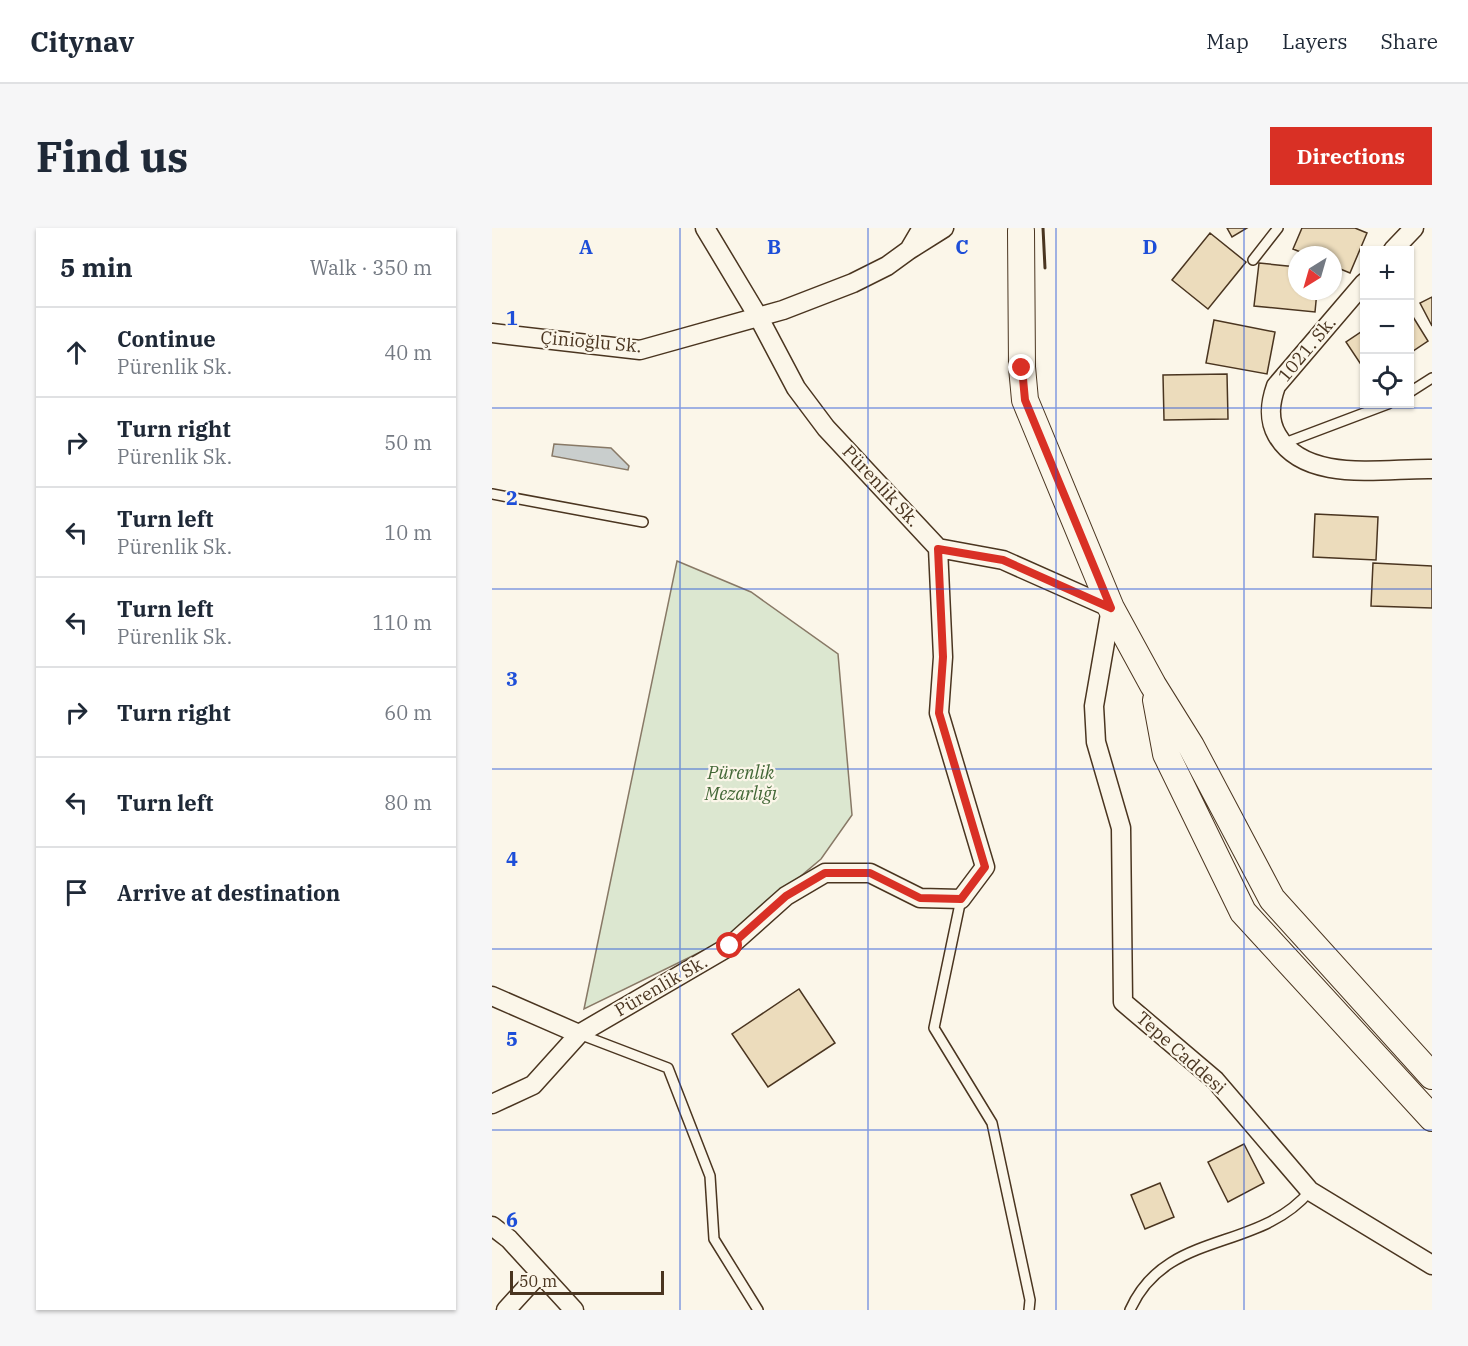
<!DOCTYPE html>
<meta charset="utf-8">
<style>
:root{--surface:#fff;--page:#f6f6f7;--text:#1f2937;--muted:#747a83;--line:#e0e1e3;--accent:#d93025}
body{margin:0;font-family:"IBM Plex Serif",serif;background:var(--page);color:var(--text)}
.controls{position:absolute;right:18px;top:18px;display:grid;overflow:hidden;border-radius:0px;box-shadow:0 2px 4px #0004}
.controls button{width:54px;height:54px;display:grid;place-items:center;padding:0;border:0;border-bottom:2px solid var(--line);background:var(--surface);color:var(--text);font:30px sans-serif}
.compass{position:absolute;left:796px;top:18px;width:54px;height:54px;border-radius:50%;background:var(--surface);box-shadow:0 2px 4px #0004;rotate:217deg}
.scale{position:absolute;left:18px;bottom:15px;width:154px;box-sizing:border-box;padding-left:6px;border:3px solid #4a3520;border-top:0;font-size:16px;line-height:21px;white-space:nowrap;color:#4a3520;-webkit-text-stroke:4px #fbf6e9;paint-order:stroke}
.stop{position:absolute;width:18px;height:18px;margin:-14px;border:4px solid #d93025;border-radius:50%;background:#fff}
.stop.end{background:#d93025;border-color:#fff;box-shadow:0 2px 6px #0008}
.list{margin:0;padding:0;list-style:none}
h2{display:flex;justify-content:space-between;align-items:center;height:78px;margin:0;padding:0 24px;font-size:26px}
h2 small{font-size:20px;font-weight:400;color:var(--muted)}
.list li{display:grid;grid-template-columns:39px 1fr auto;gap:18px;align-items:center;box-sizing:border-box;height:90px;padding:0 24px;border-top:2px solid var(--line)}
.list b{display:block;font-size:22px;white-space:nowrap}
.list p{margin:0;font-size:20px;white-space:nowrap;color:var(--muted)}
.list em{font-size:20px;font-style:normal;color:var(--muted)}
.icon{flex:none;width:33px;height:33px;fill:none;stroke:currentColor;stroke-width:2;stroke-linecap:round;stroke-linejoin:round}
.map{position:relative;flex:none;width:940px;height:1082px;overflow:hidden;border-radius:0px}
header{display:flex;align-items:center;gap:36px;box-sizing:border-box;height:84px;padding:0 30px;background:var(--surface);border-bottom:2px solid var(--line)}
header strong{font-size:28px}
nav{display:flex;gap:33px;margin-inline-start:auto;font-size:21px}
.intro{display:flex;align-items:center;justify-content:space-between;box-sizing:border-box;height:144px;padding:0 36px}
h1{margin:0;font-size:42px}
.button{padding:15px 27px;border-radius:0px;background:var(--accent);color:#fff;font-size:21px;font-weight:700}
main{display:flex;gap:36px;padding:0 36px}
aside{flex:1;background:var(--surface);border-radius:0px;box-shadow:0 2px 4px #0004}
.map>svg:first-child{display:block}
</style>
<header>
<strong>Citynav</strong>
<nav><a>Map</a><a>Layers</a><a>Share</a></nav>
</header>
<div class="intro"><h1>Find us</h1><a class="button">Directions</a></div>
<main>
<aside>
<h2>5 min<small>Walk · 350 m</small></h2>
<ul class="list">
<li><svg class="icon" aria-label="ahead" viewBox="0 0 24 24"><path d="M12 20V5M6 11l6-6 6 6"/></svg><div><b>Continue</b><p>Pürenlik Sk.</p></div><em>40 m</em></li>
<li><svg class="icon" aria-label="right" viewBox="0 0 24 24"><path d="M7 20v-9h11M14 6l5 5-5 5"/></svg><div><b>Turn right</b><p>Pürenlik Sk.</p></div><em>50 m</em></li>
<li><svg class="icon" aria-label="left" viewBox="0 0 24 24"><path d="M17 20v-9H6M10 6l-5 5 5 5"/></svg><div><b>Turn left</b><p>Pürenlik Sk.</p></div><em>10 m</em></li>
<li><svg class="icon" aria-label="left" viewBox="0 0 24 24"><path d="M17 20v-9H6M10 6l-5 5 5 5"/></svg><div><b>Turn left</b><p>Pürenlik Sk.</p></div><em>110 m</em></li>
<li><svg class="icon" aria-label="right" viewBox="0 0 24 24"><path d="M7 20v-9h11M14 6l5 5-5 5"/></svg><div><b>Turn right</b></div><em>60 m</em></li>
<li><svg class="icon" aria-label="left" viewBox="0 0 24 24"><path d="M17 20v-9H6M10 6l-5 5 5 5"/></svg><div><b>Turn left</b></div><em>80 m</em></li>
<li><svg class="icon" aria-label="arrive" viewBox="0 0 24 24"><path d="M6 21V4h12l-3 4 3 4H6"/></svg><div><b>Arrive at destination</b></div></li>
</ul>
</aside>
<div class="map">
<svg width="940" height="1082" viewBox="0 0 940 1082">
<rect width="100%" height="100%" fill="#fbf6e9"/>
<path fill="#dce7d0" stroke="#887966" stroke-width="1.5" d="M 185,333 L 259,364 L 346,426 L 360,587 L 329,631 L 233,712 L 92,781 Z"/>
<path fill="#c9cecd" stroke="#887966" stroke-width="1.5" d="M 62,216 L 119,220 L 137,238 L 136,242 L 60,228 Z"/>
<path fill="#ecdcbc" stroke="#4a3520" stroke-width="1.5" d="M 735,0 L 755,0 L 740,9 Z
M 810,0 L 863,0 L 875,5 L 858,45 L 841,38 L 841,27 L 816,27 L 801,21 Z
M 718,5 L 754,34 L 716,81 L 680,52 Z
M 767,35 L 805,39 L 805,63 L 825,63 L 823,84 L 762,78 Z
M 940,69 L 940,98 L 928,75 Z
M 918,84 L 936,113 L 918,125 Z
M 722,92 L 783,104 L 775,146 L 714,135 Z
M 872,102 L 872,141 L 854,114 Z
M 735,146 L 736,191 L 672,192 L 671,147 Z
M 823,286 L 886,289 L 884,332 L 821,329 Z
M 881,335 L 940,338 L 940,380 L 879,378 Z
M 307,761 L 343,815 L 276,859 L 240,806 Z
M 752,916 L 772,955 L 736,974 L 716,934 Z
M 668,955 L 682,989 L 653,1001 L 639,967 Z"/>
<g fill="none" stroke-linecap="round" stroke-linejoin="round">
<g stroke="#4a3520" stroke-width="12">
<path id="lane" d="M 761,32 L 786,0
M 918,164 L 940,150
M 790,216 L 896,176
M 0,266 L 151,294
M 469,671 L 442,800 L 500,895 L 538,1072 L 537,1082
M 87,806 L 176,840 L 218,948 L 222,1011 L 266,1082
M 638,1082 C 674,1001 766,1025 818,963"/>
</g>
<g stroke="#4a3520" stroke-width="21">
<path id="street" d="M 430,0 L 417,22 L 452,0
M 901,22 L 922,0
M 872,55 L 784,158 C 778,175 776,191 785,207 C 813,256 891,240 940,241
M 0,105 L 148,122 L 291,82 L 361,55 L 395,38 L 417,22
M 446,320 L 511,332 L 619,380 L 602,478 L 604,514 L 629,600 L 631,774 L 723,852 L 818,963 L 940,1037
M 0,768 L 87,806
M 0,876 L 41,857 L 87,806 L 238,718 L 294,668 L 333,645 L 378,645 L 428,670 L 469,671 L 493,639 L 447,485 L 451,429 L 446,320 L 334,200 L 304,160 L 267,90 L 213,0
M 0,998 L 17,1011 L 82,1082
M 14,1082 L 47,1046"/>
</g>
<g stroke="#4a3520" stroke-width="28">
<path id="secondary" d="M 529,3 L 530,139 L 533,172 L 619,380 L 661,457 L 699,518 L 780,671 L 940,848
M 664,472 L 674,526 L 751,684 L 940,890"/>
</g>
<use href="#lane" stroke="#fbf6e9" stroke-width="9"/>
<use href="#street" stroke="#fbf6e9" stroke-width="18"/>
<use href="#secondary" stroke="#fbf6e9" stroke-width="26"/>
<path stroke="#4a3520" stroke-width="3" d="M 551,0 L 553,40"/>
</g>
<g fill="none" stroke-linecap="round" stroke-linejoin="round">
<path stroke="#d93025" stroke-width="8" d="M 238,718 L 294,668 L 333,645 L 378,645 L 428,670 L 469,671 L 493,639 L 447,485 L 451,429 L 446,321 L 511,332 L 619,380 L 533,172 L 530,140"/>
</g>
<path fill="none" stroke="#1d4ed8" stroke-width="1.5" stroke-opacity="0.55" d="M 188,0 L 188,1082M 376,0 L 376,1082M 564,0 L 564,1082M 752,0 L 752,1082M 0,180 L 940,180M 0,361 L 940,361M 0,541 L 940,541M 0,721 L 940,721M 0,902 L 940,902"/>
<g text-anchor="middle" stroke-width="4.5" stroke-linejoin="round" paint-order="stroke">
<g font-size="18" fill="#4a3520" stroke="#fbf6e9">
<text transform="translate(99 114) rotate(5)" y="6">Çinioğlu Sk.</text>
<text transform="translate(815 121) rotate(-50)" y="6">1021. Sk.</text>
<text transform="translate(389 258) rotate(47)" y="6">Pürenlik Sk.</text>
<text transform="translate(169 758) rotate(-30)" y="6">Pürenlik Sk.</text>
<text transform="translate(689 825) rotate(42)" y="6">Tepe Caddesi</text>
</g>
<g font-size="18" font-style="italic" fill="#436837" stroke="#fbf6e9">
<text x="249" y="551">Pürenlik<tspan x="249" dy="21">Mezarlığı</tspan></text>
</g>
</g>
<g font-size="20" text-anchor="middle" font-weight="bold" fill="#1d4ed8" stroke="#fbf6e9" stroke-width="4.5" stroke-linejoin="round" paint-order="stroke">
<text x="94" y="26">A</text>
<text x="282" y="26">B</text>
<text x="470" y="26">C</text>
<text x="658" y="26">D</text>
<text x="20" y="97">1</text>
<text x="20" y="277">2</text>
<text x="20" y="458">3</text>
<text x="20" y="638">4</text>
<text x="20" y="818">5</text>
<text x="20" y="999">6</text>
</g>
</svg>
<div class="controls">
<button>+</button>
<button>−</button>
<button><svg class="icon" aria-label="locate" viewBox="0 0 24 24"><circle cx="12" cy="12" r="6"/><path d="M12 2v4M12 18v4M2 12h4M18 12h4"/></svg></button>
</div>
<svg class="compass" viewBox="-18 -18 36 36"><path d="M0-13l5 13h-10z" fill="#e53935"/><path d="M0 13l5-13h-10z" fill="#747a83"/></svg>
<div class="scale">50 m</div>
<div class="stop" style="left:238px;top:718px"></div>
<div class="stop end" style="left:530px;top:140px"></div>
</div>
</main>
